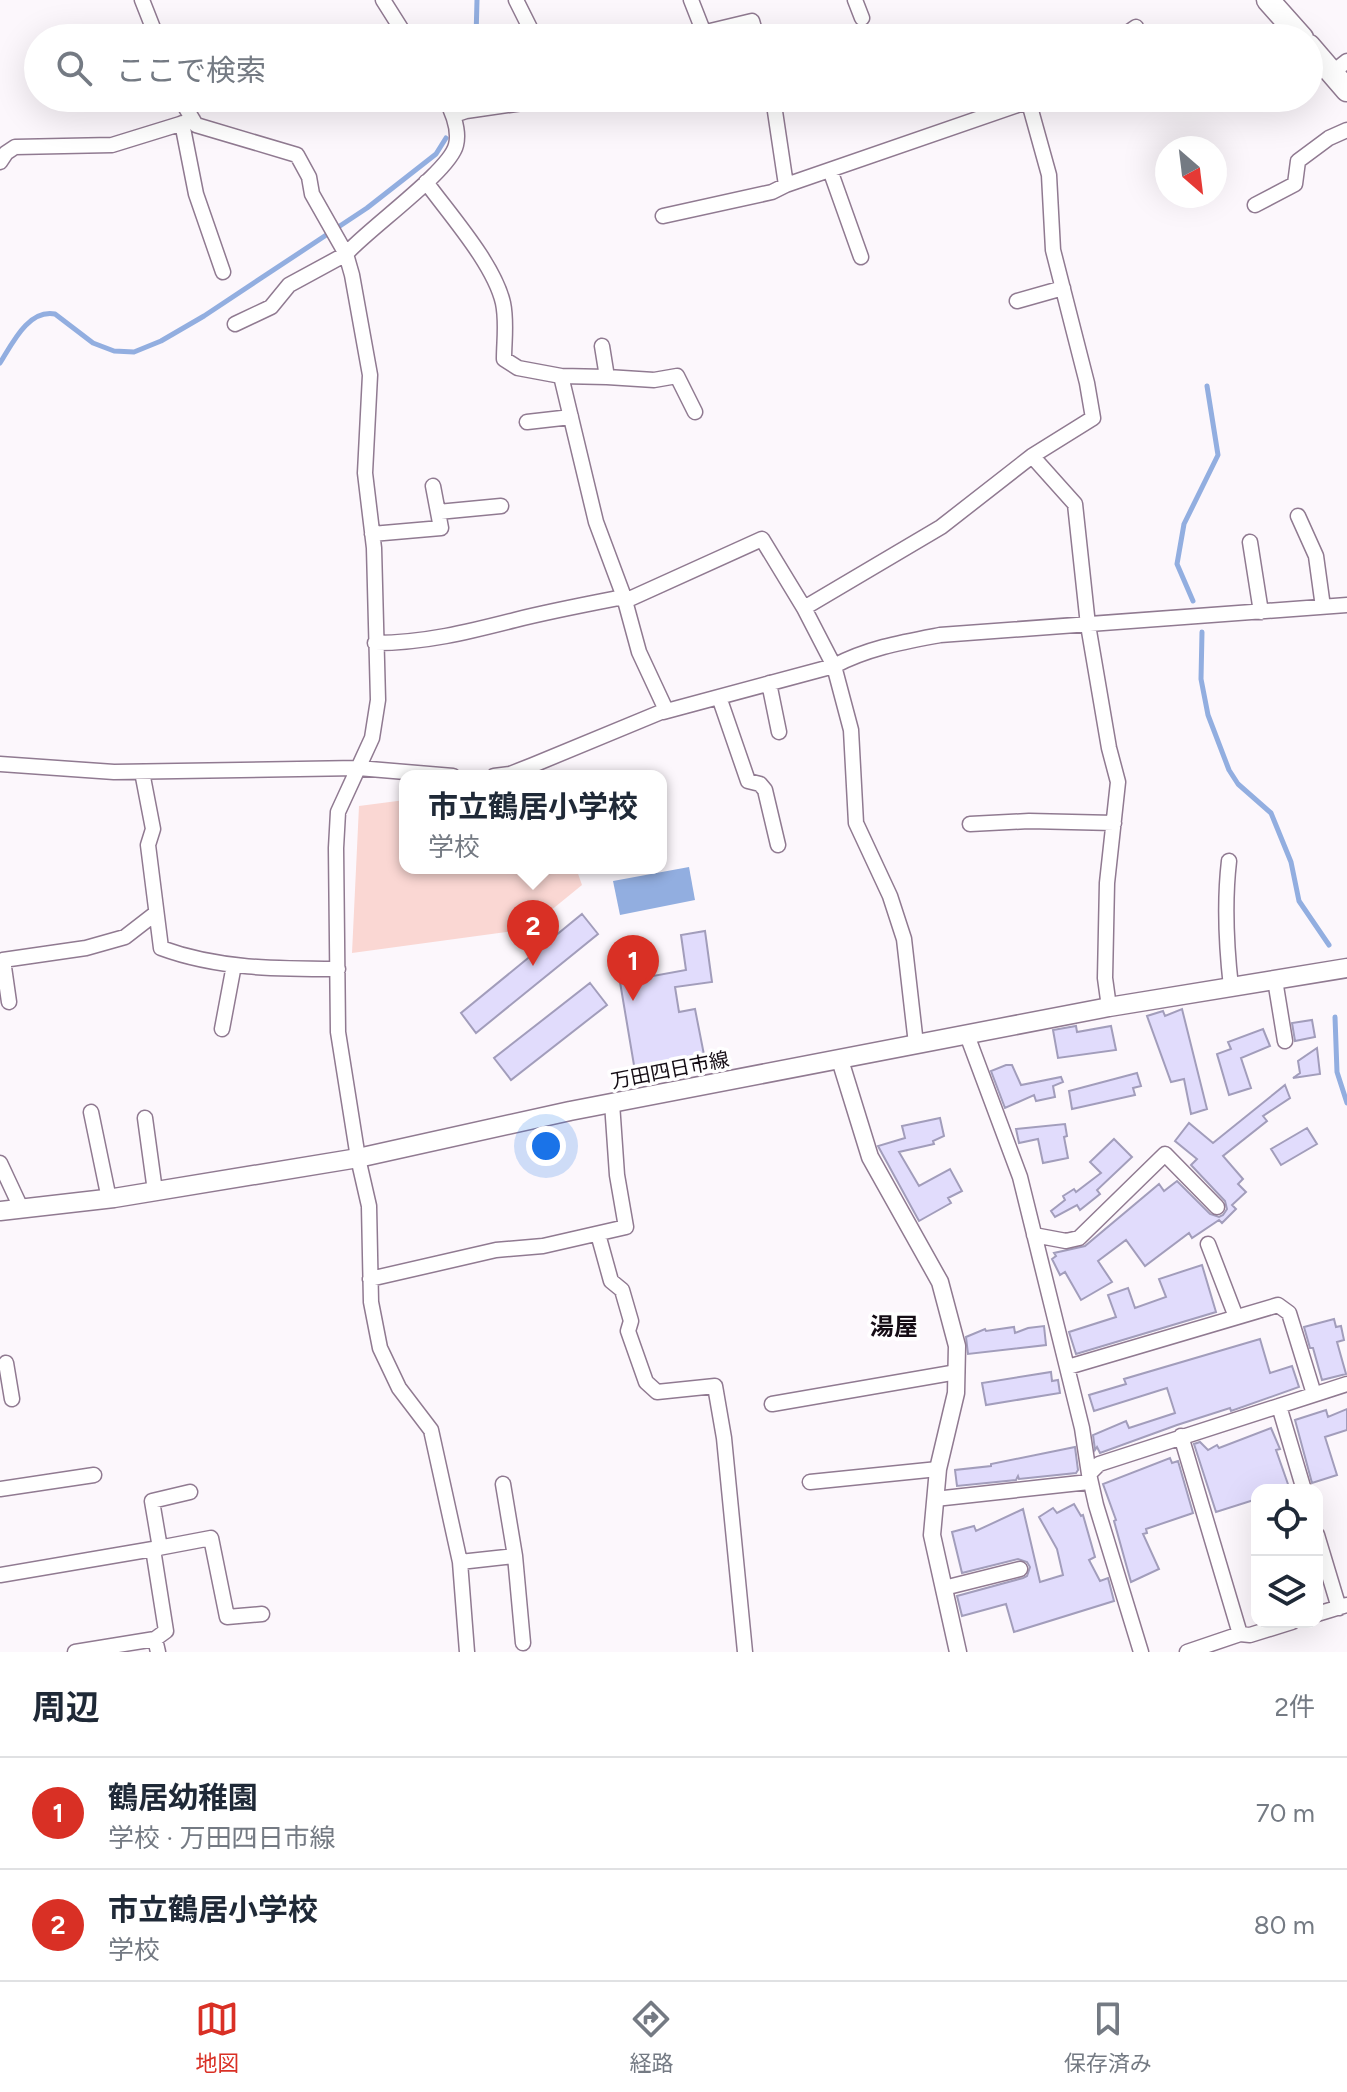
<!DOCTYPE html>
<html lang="ja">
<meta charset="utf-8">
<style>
:root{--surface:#fff;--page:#f6f6f7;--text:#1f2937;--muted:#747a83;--line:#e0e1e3;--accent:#d93025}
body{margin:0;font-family:Figtree,"Noto Sans JP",sans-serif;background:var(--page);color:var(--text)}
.controls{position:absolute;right:24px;bottom:24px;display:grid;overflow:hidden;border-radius:16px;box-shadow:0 8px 32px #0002}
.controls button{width:72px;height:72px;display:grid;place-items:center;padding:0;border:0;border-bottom:2px solid var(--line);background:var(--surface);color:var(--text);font:40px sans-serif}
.compass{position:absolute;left:1155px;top:136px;width:72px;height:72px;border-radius:50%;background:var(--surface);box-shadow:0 8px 32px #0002;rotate:152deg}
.you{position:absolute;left:546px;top:1146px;width:28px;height:28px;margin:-20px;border:6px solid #fff;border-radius:50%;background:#1a73e8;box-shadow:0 0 0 12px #1a73e833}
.badge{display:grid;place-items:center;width:52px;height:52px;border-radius:50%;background:var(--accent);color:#fff;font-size:26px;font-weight:700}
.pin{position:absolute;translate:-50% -66px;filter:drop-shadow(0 2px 4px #0008)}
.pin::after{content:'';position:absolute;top:42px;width:28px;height:24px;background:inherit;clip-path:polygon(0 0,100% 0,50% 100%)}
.popup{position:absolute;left:399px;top:770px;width:268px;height:104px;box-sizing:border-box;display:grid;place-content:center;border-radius:16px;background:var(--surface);filter:drop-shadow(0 2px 6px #0005);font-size:26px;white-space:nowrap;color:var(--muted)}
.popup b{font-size:30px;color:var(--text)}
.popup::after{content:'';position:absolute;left:50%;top:100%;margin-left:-16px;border:16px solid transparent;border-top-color:var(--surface)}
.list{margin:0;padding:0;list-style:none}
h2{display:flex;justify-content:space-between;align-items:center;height:104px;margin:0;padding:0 32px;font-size:34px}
h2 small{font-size:26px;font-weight:400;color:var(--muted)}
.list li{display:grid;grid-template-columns:52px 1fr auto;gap:24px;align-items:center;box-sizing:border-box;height:112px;padding:0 32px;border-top:2px solid var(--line)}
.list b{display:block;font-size:30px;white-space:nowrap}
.list p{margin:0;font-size:26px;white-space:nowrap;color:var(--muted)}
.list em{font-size:26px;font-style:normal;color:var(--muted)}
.icon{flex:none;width:44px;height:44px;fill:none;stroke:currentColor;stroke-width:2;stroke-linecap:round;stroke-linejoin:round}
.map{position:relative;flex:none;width:1347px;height:1652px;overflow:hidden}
.search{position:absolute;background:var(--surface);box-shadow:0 8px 32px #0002;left:24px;right:24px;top:24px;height:88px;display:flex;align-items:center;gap:20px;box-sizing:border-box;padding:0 28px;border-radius:44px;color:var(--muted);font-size:30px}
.sheet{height:328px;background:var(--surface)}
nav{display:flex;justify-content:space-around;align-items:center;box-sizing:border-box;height:112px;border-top:2px solid var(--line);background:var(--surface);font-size:22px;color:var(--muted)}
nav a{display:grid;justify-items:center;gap:4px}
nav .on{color:var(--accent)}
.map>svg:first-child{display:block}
</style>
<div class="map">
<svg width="1347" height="1652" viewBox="0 0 1347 1652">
<rect width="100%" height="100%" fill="#fcf7fc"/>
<path fill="#fad7d3" d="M 405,800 L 405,868 L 576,868 L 582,885 L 528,929 L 352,953 L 359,806 Z"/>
<path fill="#92aee0" d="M 689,867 L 695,900 L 620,915 L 613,881 Z"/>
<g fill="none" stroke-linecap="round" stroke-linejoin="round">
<path stroke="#92aee0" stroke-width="5" d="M 476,38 L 477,0
M 0,363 C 12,344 28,309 55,314 L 93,343 L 114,351 L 134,352 L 161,341 L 204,316 L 367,208 L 436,154 L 446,138
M 1193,601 L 1177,564 L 1184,524 L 1218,455 L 1207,386
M 1202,632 L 1201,679 L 1208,715 L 1229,770 L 1238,784 L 1271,813 L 1291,862 L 1299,901 L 1329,945
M 1335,1017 L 1337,1072 L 1347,1103"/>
</g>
<path fill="#e1dcfc" stroke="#a29dbb" stroke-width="2" d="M 582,914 L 598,934 L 476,1033 L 461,1013 Z
M 705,931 L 712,982 L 675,987 L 679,1012 L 695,1009 L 707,1070 L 637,1083 L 620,982 L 686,970 L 681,935 Z
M 590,983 L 607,1005 L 511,1080 L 494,1058 Z
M 1182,1009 L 1207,1109 L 1191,1114 L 1184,1079 L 1171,1082 L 1147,1016 L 1163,1011 L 1165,1016 Z
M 1312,1020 L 1315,1037 L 1295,1041 L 1292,1023 Z
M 1076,1026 L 1077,1032 L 1111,1026 L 1116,1050 L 1058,1058 L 1053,1030 Z
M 1263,1029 L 1270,1046 L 1241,1058 L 1251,1088 L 1229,1095 L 1217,1054 L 1231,1049 L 1228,1042 Z
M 1317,1048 L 1320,1074 L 1293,1078 L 1300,1073 L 1298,1061 Z
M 1006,1065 L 1012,1065 L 1021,1085 L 1061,1077 L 1063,1082 L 1053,1086 L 1055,1097 L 1036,1101 L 1034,1095 L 1005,1108 L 991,1071 Z
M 1137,1073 L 1141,1086 L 1133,1088 L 1135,1095 L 1072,1109 L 1069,1091 Z
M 1285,1085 L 1290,1098 L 1263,1116 L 1267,1121 L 1223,1156 L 1243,1179 L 1238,1184 L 1246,1192 L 1232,1205 L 1236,1209 L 1222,1223 L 1219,1220 L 1192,1238 L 1189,1233 L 1145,1266 L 1126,1240 L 1098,1261 L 1112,1282 L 1081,1300 L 1065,1272 L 1060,1275 L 1052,1259 L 1056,1256 L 1054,1253 L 1085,1246 L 1159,1184 L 1164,1191 L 1177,1181 L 1210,1214 L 1219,1217 L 1223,1215 L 1227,1209 L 1225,1201 L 1191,1165 L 1197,1159 L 1175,1141 L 1189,1123 L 1213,1143 Z
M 940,1118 L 944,1136 L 933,1141 L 934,1144 L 899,1152 L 919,1186 L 950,1169 L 962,1191 L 948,1198 L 951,1203 L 919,1221 L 878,1146 L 905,1138 L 902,1126 Z
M 1065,1124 L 1067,1136 L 1064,1137 L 1068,1158 L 1043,1163 L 1038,1139 L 1019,1143 L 1016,1129 Z
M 1307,1128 L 1317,1144 L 1281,1165 L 1271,1149 Z
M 1114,1139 L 1132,1157 L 1097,1190 L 1100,1194 L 1080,1210 L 1077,1205 L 1055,1217 L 1051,1211 L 1065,1200 L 1063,1196 L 1074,1189 L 1076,1192 L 1101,1173 L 1090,1162 Z
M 1202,1265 L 1216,1312 L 1076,1354 L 1069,1332 L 1116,1317 L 1108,1295 L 1128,1288 L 1135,1308 L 1166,1297 L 1159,1279 Z
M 1334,1319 L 1336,1327 L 1341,1326 L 1344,1340 L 1337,1342 L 1346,1374 L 1322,1380 L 1313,1348 L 1310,1348 L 1304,1327 Z
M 1044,1326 L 1046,1345 L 968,1354 L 966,1337 L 985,1329 L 986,1331 L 1014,1327 L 1015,1333 L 1028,1328 Z
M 1260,1339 L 1270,1373 L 1292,1366 L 1299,1387 L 1231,1411 L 1230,1408 L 1177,1425 L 1100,1453 L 1097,1447 L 1095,1450 L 1093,1435 L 1126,1421 L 1129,1428 L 1175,1413 L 1167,1388 L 1094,1411 L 1089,1395 L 1126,1384 L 1124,1379 Z
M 1051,1372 L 1052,1381 L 1058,1380 L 1060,1393 L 986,1405 L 982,1383 Z
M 1347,1409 L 1347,1430 L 1325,1437 L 1337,1475 L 1312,1483 L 1295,1420 L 1326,1410 L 1328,1417 Z
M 1271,1428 L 1280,1449 L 1276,1450 L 1289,1487 L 1257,1490 L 1257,1499 L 1216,1512 L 1194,1444 L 1200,1442 L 1208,1450 L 1217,1445 L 1219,1448 Z
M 1075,1447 L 1078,1470 L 1076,1473 L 1019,1479 L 1018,1476 L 1016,1480 L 957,1486 L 955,1470 L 991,1466 L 991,1464 Z
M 1170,1458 L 1172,1463 L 1178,1461 L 1193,1513 L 1146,1529 L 1147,1533 L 1143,1534 L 1159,1569 L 1131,1582 L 1114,1521 L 1116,1520 L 1103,1484 Z
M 1074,1504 L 1081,1516 L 1083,1515 L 1095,1557 L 1089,1560 L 1100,1581 L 1108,1578 L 1114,1601 L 1014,1632 L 1006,1604 L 962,1616 L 957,1596 L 1023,1578 L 1027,1576 L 1030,1567 L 1027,1562 L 1018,1559 L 962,1573 L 952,1532 L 974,1526 L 976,1531 L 1023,1509 L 1040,1582 L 1063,1575 L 1057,1549 L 1039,1517 L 1053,1508 L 1057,1513 Z"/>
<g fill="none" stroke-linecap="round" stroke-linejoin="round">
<g stroke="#907a91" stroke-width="17">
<path id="minor" d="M 142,0 L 157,38
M 383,0 L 407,38
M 516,0 L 535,38
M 691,0 L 704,33
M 855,0 L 862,18
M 681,38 L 752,21 L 757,38
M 1120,38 L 1136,27
M 1333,72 L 1347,61
M 180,98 L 196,125 L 297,155 L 309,177 L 312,194 L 346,254 L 289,285 L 271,307 L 235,324
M 445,98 C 452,111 460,129 456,145 C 450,171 368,229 346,254 L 352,275 L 370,375 L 365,473 L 374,548 L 378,700 L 372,738 L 338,812 L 336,848 L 338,1032 L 358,1158 L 369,1206 L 371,1302 L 380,1348 L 399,1388 L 431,1430 L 460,1562 L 467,1652
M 454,115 L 466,111 L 558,98
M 182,123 L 196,194 L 223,272
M 0,162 L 6,153 L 15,147 L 112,145 L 193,120
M 830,170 L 861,257
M 786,185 L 1035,99
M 1255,205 L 1295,184 L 1298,161 L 1329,138 L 1347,130
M 663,216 L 772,192 L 786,185 L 773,98
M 1017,301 L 1063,288
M 561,376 L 607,377 L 602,346
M 607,377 L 654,380 L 677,376 L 695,412
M 527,422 L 571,417
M 1032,456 L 1075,504 L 1088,625 L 1109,748 L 1118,782 L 1107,883 L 1105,978 L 1109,1007
M 438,512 L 501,506
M 1298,516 L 1316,556 L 1323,607
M 372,534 L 441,528 L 433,486
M 1250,542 L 1261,612
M 624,597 L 639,652 L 666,710
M 625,601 L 762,539 L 804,608 L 834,666 L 851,730 L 856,823 L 890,896 L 904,939 L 916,1044
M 804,608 L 941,527 L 1032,456 L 1093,418 L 1087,383 L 1053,250 L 1049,175 L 1029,103
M 375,643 C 424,643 468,632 515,620 C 551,611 588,604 624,597 L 596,522 L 561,376 L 518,368 L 504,359 C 504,341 507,322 503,303 C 494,264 450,215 426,182
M 769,683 L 779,732
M 719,697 L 748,781 L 760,784 L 765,790 L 778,845
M 0,764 L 114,772 L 358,768 L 453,776
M 142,772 L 153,829 L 148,845 L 161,948 C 218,969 277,969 338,969
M 494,776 L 510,774 L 533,765 L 666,710 L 663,712 L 834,666 C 868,648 903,642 940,635 L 1347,605
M 970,824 L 1029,821 L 1114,823
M 1229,861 C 1224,904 1226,943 1231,987
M 1275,980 L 1285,1041
M 9,1002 L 3,960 L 86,948 L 125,937 L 156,913
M 222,1029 L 234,965
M 967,1035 L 1020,1177 L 1082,1428 L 1089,1474
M 91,1112 L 109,1199
M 145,1118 L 155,1191
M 0,1163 L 21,1208
M 598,1234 L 611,1281 L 622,1290 L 631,1321 L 628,1331 L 646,1382 L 657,1392 L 715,1386 L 724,1438 L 745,1652
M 1034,1235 L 1066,1241 L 1079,1238 L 1165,1154 L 1217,1207
M 1208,1244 L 1236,1317
M 370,1279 L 496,1250 L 543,1246 L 626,1227 L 617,1175 L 612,1103
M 6,1363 L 12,1399
M 1068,1367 L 1278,1305 L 1289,1313 L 1314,1394
M 772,1404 L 957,1372
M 1279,1406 L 1304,1490
M 1181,1436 L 1240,1634
M 810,1482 L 938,1469
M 0,1489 L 94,1475
M 935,1499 L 1089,1482
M 1317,1535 L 1339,1608
M 160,1548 L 152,1501 L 190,1492
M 153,1549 L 211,1538 L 227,1617 L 262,1614
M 515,1556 L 523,1643
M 460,1562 L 515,1556 L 503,1484
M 0,1575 L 153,1549 L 166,1631 L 155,1639 L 158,1652
M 944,1588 L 1020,1569
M 1317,1614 L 1347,1605
M 75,1652 L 155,1639
M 1141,1652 L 1096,1505 L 1089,1474 L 1099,1464 L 1347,1384
M 1187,1652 L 1240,1634 L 1250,1635 L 1292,1622"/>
</g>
<g stroke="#907a91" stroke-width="19">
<path id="tertiary" d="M 840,1060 L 870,1157 L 940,1282 L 957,1346 L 956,1393 L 938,1469 L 932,1535 L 958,1652"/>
</g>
<g stroke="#907a91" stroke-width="21">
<path id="secondary" d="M 0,1211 L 114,1198 L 358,1158 L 570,1111 L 1109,1007 L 1347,968"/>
</g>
<g stroke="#907a91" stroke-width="25">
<path id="trunk" d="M 1268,0 L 1302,38
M 1309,46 L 1347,90"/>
</g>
<use href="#minor" stroke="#fff" stroke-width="14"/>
<use href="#tertiary" stroke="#fff" stroke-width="16"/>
<use href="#secondary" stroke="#fff" stroke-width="18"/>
<use href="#trunk" stroke="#fff" stroke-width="22"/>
</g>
<g text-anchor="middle" stroke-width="7" stroke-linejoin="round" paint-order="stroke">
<g font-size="20" fill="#140c14" stroke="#fff">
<text transform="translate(670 1070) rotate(-11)" y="7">万田四日市線</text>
</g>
<g font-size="24" font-weight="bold" fill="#140c14" stroke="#fff">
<text x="894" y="1335">湯屋</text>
</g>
</g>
</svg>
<div class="controls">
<button><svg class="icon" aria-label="locate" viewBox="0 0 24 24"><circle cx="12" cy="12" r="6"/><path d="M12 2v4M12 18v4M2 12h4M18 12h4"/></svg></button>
<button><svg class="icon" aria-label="layers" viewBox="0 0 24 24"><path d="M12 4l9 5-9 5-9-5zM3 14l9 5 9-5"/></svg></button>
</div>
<svg class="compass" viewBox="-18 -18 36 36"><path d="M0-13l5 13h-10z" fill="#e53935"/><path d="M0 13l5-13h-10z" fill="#747a83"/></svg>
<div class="you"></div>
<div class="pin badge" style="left:633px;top:1001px">1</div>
<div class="pin badge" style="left:533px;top:966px">2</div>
<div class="popup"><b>市立鶴居小学校</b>学校</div>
<div class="search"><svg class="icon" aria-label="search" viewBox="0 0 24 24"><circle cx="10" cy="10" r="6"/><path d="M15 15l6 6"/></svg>ここで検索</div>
</div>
<section class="sheet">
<h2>周辺<small>2件</small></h2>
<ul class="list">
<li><span class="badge">1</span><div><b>鶴居幼稚園</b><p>学校 · 万田四日市線</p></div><em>70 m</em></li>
<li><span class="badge">2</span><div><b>市立鶴居小学校</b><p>学校</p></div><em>80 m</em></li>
</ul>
</section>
<nav>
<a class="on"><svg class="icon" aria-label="map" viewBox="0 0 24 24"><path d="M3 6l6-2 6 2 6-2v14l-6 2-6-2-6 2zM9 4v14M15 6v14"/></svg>地図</a>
<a><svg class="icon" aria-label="directions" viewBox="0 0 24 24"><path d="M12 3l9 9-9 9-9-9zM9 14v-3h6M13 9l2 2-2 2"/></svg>経路</a>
<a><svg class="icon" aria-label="saved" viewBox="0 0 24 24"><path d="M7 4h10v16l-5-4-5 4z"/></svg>保存済み</a>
</nav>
